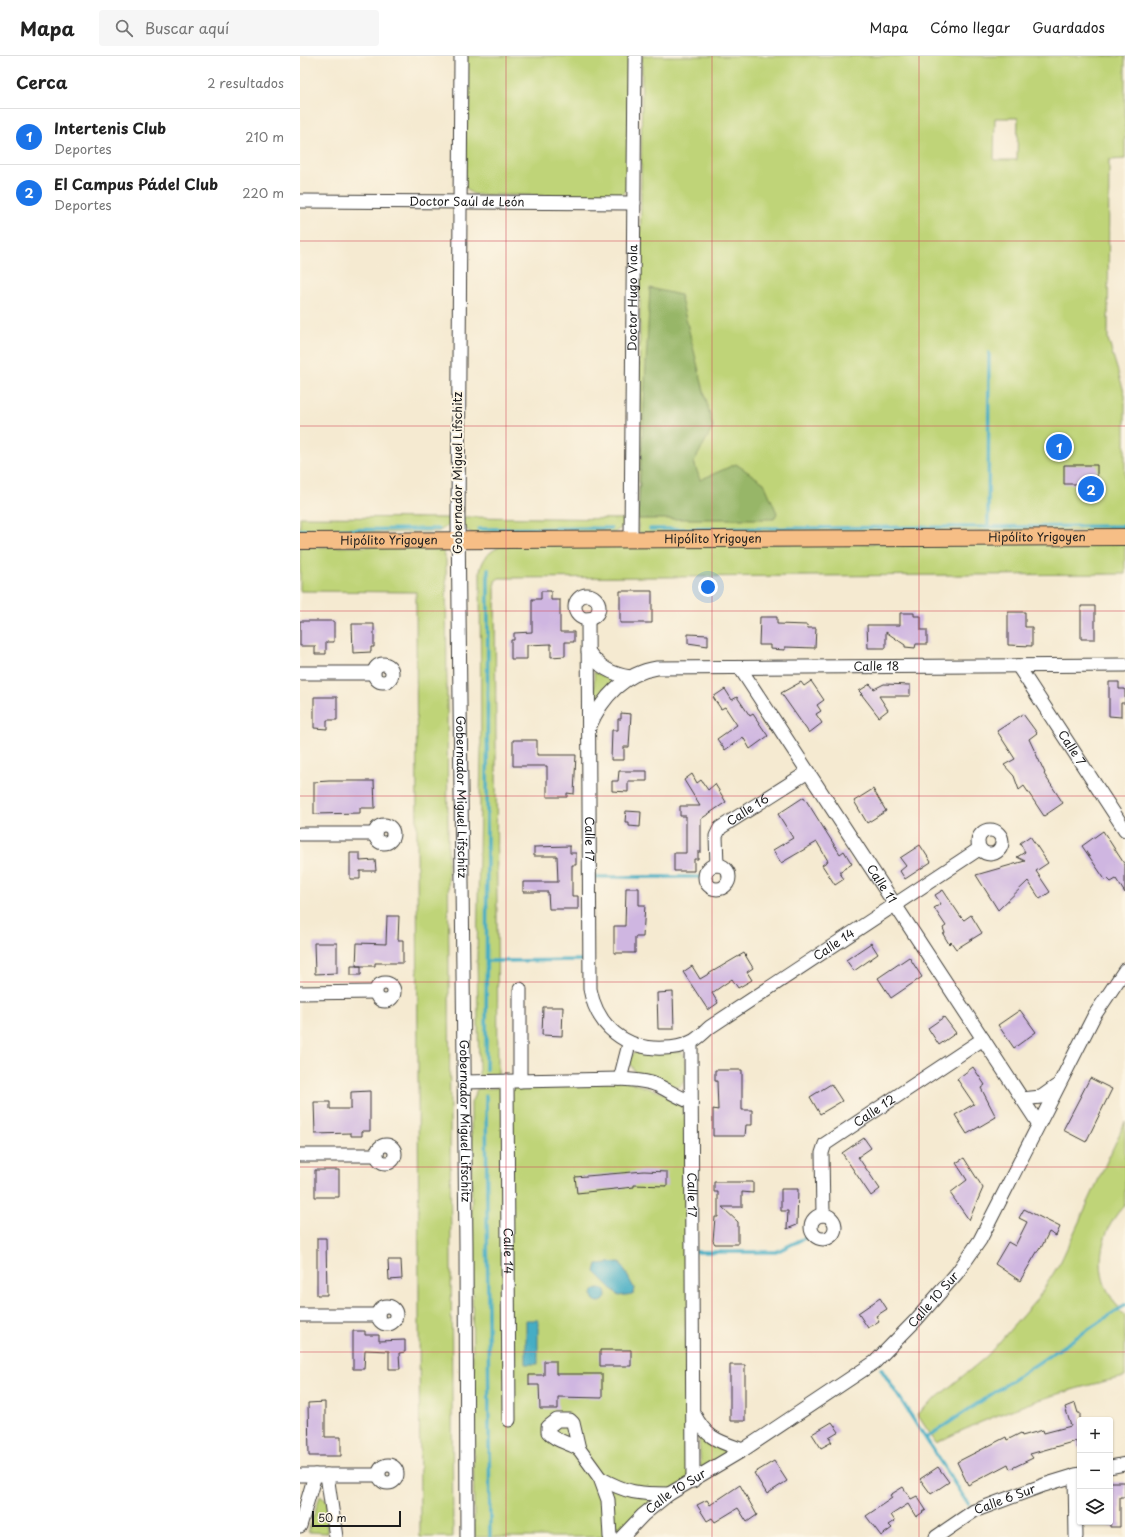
<!DOCTYPE html>
<html lang="es">
<meta charset="utf-8">
<style>
:root{--surface:#fff;--page:#f6f6f6;--text:#222;--muted:#767676;--line:#e0e0e0;--accent:#1a73e8}
body{margin:0;font-family:"Playpen Sans",sans-serif;background:var(--page);color:var(--text)}
.controls{position:absolute;right:12px;bottom:12px;display:grid;overflow:hidden;border-radius:4px;box-shadow:0 1px 3px #0004}
.controls button{width:36px;height:36px;display:grid;place-items:center;padding:0;border:0;border-bottom:1px solid var(--line);background:var(--surface);color:var(--text);font:20px sans-serif}
.scale{position:absolute;left:12px;bottom:10px;width:89px;box-sizing:border-box;padding-left:4px;border:2px solid #1c1c1c;border-top:0;font-size:11px;line-height:14px;white-space:nowrap;color:#1c1c1c;-webkit-text-stroke:3px #fcf5e5;paint-order:stroke}
.you{position:absolute;left:408px;top:531px;width:14px;height:14px;margin:-10px;border:3px solid #fff;border-radius:50%;background:#1a73e8;box-shadow:0 0 0 6px #1a73e833}
.badge{display:grid;place-items:center;width:26px;height:26px;border-radius:50%;background:var(--accent);color:#fff;font-size:13px;font-weight:700}
.pin{position:absolute;translate:-50% -50%;border:2px solid #fff;box-shadow:0 1px 4px #0006}
.list{margin:0;padding:0;list-style:none}
h2{display:flex;justify-content:space-between;align-items:center;height:52px;margin:0;padding:0 16px;font-size:17px}
h2 small{font-size:13px;font-weight:400;color:var(--muted)}
.list li{display:grid;grid-template-columns:26px 1fr auto;gap:12px;align-items:center;box-sizing:border-box;height:56px;padding:0 16px;border-top:1px solid var(--line)}
.list b{display:block;font-size:15px;white-space:nowrap}
.list p{margin:0;font-size:13px;white-space:nowrap;color:var(--muted)}
.list em{font-size:13px;font-style:normal;color:var(--muted)}
.icon{flex:none;width:22px;height:22px;fill:none;stroke:currentColor;stroke-width:2;stroke-linecap:round;stroke-linejoin:round}
.map{position:relative;flex:none;width:825px;height:1481px;overflow:hidden}
header{display:flex;align-items:center;gap:24px;box-sizing:border-box;height:56px;padding:0 20px;background:var(--surface);border-bottom:1px solid var(--line)}
header strong{font-size:19px}
nav{display:flex;gap:22px;margin-inline-start:auto;font-size:14px}
.search{width:280px;height:36px;background:var(--page);display:flex;align-items:center;gap:10px;box-sizing:border-box;padding:0 14px;border-radius:4px;color:var(--muted);font-size:15px}
main{display:flex}
aside{flex:1;background:var(--surface)}
.map>svg:first-child{display:block}
</style>
<header>
<strong>Mapa</strong>
<div class="search"><svg class="icon" aria-label="search" viewBox="0 0 24 24"><circle cx="10" cy="10" r="6"/><path d="M15 15l6 6"/></svg>Buscar aquí</div>
<nav><a>Mapa</a><a>Cómo llegar</a><a>Guardados</a></nav>
</header>
<main>
<aside>
<h2>Cerca<small>2 resultados</small></h2>
<ul class="list">
<li><span class="badge">1</span><div><b>Intertenis Club</b><p>Deportes</p></div><em>210 m</em></li>
<li><span class="badge">2</span><div><b>El Campus Pádel Club</b><p>Deportes</p></div><em>220 m</em></li>
</ul>
</aside>
<div class="map">
<svg width="825" height="1481" viewBox="0 0 825 1481">
<rect width="100%" height="100%" fill="#fcf5e5"/>
<filter id="ink" filterUnits="userSpaceOnUse"><feTurbulence type="fractalNoise" baseFrequency=".025" numOctaves="2"/><feDisplacementMap in="SourceGraphic" scale="8" xChannelSelector="R" yChannelSelector="G"/><feConvolveMatrix kernelMatrix="1 2 1 2 8 2 1 2 1" color-interpolation-filters="sRGB"/></filter>
<filter id="wash" filterUnits="userSpaceOnUse"><feTurbulence type="fractalNoise" baseFrequency=".012" numOctaves="4" result="noise"/><feDisplacementMap in="SourceGraphic" scale="16" xChannelSelector="R" yChannelSelector="G"/><feGaussianBlur stdDeviation="0.9" result="paint"/><feColorMatrix in="noise" values="0 0 0 0 0 0 0 0 0 0 0 0 0 0 0 0 0 1.4 0 .05"/><feComposite in="paint" operator="in"/></filter>
<g filter="url(#wash)">
<rect width="100%" height="100%" fill="#f5ead1"/>
<path fill="#bfd478" stroke="#6e784a" fill-rule="evenodd" d="M 166,0 L 331,0 L 330,130 L 323,138 L 318,140 L 181,139 C 173,139 169,137 165,130 Z
M 342,0 L 825,0 L 825,103 L 809,104 L 808,283 L 825,339 L 825,475 L 340,477 L 338,474 ZM 695,62 L 718,62 L 717,104 L 694,104 Z
M 0,461 L 149,462 L 149,469 L 138,476 L 0,478 Z
M 163,461 L 326,463 L 325,469 L 314,477 L 173,478 L 164,472 Z
M 825,486 L 825,518 L 199,522 L 195,525 L 198,1020 L 179,1020 L 177,901 L 181,694 L 180,515 C 183,501 190,495 203,489 Z
M 138,490 L 143,493 L 146,504 L 153,1481 L 120,1481 L 116,536 L 0,535 L 0,491 Z
M 294,616 L 314,624 L 314,627 L 296,646 L 294,646 Z
M 339,994 L 382,996 C 389,1005 390,1030 376,1031 L 337,1019 L 330,1008 C 330,1001 332,997 339,994 Z
M 320,1023 L 391,1046 L 393,1425 L 322,1481 L 174,1481 L 171,1047 L 177,1033 L 197,1032 L 197,1026 Z
M 825,1066 L 825,1149 C 805,1168 795,1202 805,1229 C 809,1239 816,1248 821,1257 L 825,1259 L 825,1321 C 760,1334 696,1357 636,1387 L 617,1358 L 687,1300 L 738,1242 L 761,1205 Z
M 401,1381 L 409,1387 L 426,1394 L 427,1397 L 401,1414 L 399,1382 Z
M 20,1440 L 27,1445 L 27,1477 L 8,1476 Z"/>
<path fill="#97b668" stroke="#5a6942" d="M 350,232 L 380,239 L 413,371 L 394,406 L 400,424 L 436,408 L 464,427 L 477,457 L 474,463 L 338,463 Z"/>
<path fill="#45adc4" stroke="#306470" d="M 320,1206 L 334,1232 L 333,1238 L 319,1240 L 295,1216 L 297,1208 Z
M292 1239a7 7 0 1 1 14 0a7 7 0 1 1-14 0Z
M 226,1264 L 238,1264 L 238,1308 L 226,1308 Z"/>
<g fill="none" stroke-linecap="round" stroke-linejoin="round">
<path stroke="#45adc4" stroke-width="3.5" d="M 688,471 L 689,297
M 178,473 L 311,472
M 350,473 L 825,470
M 0,474 L 139,473
M 293,821 L 401,821
M 187,905 L 288,904
M 186,1014 L 188,513
M 186,1040 L 190,1481
M 395,1196 L 476,1196 L 509,1180
M 581,1313 L 668,1448
M 626,1382 L 825,1249"/>
</g>
<g id="blocks">
<path fill="#cfb6e1" d="M 764,409 L 797,409 L 797,428 L 764,428 Z
M 241,535 L 251,535 L 251,544 L 260,544 L 260,576 L 274,576 L 274,586 L 265,586 L 265,600 L 251,601 L 251,588 L 227,589 L 227,603 L 211,603 L 211,584 L 214,584 L 214,577 L 232,576 L 232,543 L 241,543 Z
M 320,535 L 352,535 L 352,567 L 320,567 Z
M 781,550 L 795,550 L 795,583 L 781,583 Z
M 708,556 L 725,556 L 725,571 L 732,571 L 732,590 L 708,589 Z
M 600,557 L 614,557 L 614,560 L 621,560 L 621,574 L 627,574 L 627,588 L 616,588 L 615,592 L 605,591 L 605,589 L 586,576 L 586,592 L 568,592 L 567,569 L 600,569 Z
M 460,561 L 477,561 L 477,568 L 507,569 L 508,572 L 516,572 L 515,592 L 485,591 L 485,594 L 470,593 L 470,589 L 459,589 Z
M 0,565 L 34,565 L 34,586 L 26,586 L 26,598 L 15,598 L 15,590 L 0,590 Z
M 52,568 L 74,568 L 74,591 L 71,591 L 71,596 L 53,597 Z
M 388,578 L 408,579 L 408,590 L 388,587 Z
M 511,625 L 524,644 L 517,649 L 521,655 L 516,658 L 522,667 L 509,677 L 481,637 L 501,626 L 504,630 Z
M 809,626 L 819,626 L 819,633 L 825,633 L 825,647 L 821,647 L 821,661 L 809,660 Z
M 570,628 L 574,633 L 584,628 L 610,629 L 610,640 L 579,640 L 588,654 L 579,661 L 562,639 L 560,639 L 562,638 L 559,635 Z
M 425,633 L 432,644 L 437,641 L 450,660 L 453,658 L 468,680 L 450,693 L 443,681 L 425,694 L 417,683 L 437,669 L 425,651 L 421,653 L 413,641 Z
M 14,641 L 37,641 L 37,664 L 27,664 L 27,673 L 14,672 Z
M 321,657 L 331,658 L 329,691 L 324,691 L 324,704 L 311,704 L 312,674 L 318,674 L 318,663 L 321,663 Z
M 723,658 L 737,677 L 729,683 L 745,717 L 744,718 L 763,747 L 744,760 L 724,730 L 719,734 L 714,720 L 704,709 L 715,703 L 697,675 Z
M 213,684 L 237,684 L 237,699 L 276,699 L 274,738 L 267,737 L 267,741 L 247,741 L 247,710 L 213,710 Z
M 319,715 L 347,715 L 347,725 L 328,725 L 328,736 L 312,735 L 312,725 L 318,725 Z
M 392,718 L 397,727 L 401,724 L 408,734 L 415,728 L 426,746 L 401,763 L 401,796 L 398,796 L 398,803 L 394,803 L 394,815 L 374,815 L 374,797 L 386,797 L 386,760 L 380,760 L 380,750 L 400,750 L 384,724 Z
M 29,725 L 74,725 L 75,752 L 60,752 L 60,757 L 14,758 L 14,726 Z
M 573,733 L 586,755 L 567,767 L 554,745 Z
M 504,741 L 540,798 L 544,795 L 552,808 L 539,816 L 544,823 L 535,829 L 522,809 L 528,805 L 517,786 L 481,807 L 473,794 L 493,782 L 478,758 Z
M 326,755 L 341,756 L 340,771 L 329,770 L 329,766 L 325,766 Z
M 803,775 L 825,809 L 825,837 L 816,823 L 811,826 L 808,823 L 806,825 L 782,790 Z
M 730,780 L 748,807 L 736,815 L 750,836 L 740,843 L 728,825 L 698,854 L 676,819 L 725,805 L 717,801 L 725,796 L 720,787 Z
M 620,789 L 631,806 L 605,823 L 600,815 L 606,810 L 600,802 Z
M 270,790 L 270,797 L 276,797 L 276,809 L 272,809 L 272,840 L 278,840 L 278,853 L 249,853 L 248,836 L 223,836 L 223,826 L 258,826 L 257,800 L 234,800 L 234,791 Z
M 50,797 L 60,797 L 60,805 L 75,804 L 76,815 L 60,815 L 60,823 L 50,823 Z
M 326,832 L 339,832 L 339,849 L 345,849 L 343,881 L 335,881 L 335,897 L 314,897 L 314,870 L 325,870 Z
M 643,834 L 661,861 L 664,864 L 671,859 L 682,877 L 656,893 L 651,886 L 649,888 L 643,878 L 645,877 L 643,872 L 646,870 L 634,852 L 641,848 L 635,839 Z
M 87,860 L 99,860 L 98,884 L 103,884 L 103,907 L 75,907 L 75,910 L 56,910 L 57,887 L 86,888 Z
M 14,887 L 37,887 L 37,917 L 15,918 Z
M 571,887 L 578,898 L 554,915 L 546,904 Z
M 444,897 L 453,912 L 447,916 L 452,924 L 438,932 L 432,923 L 412,937 L 418,947 L 408,954 L 383,916 L 392,910 L 400,923 Z
M 609,901 L 622,921 L 591,942 L 578,922 Z
M 51,910 L 61,910 L 61,919 L 51,919 Z
M 373,936 L 374,973 L 358,973 L 357,937 Z
M 243,951 L 263,951 L 262,980 L 242,979 Z
M 720,954 L 736,976 L 714,992 L 698,969 Z
M 644,961 L 656,977 L 639,989 L 628,972 Z
M 673,1011 L 685,1029 L 681,1032 L 696,1061 L 667,1078 L 655,1059 L 674,1048 L 657,1023 Z
M 415,1014 L 442,1014 L 442,1054 L 452,1054 L 452,1069 L 446,1069 L 445,1080 L 413,1080 L 413,1053 L 418,1054 L 417,1025 L 415,1025 Z
M 790,1022 L 812,1033 L 786,1086 L 763,1074 Z
M 531,1028 L 542,1045 L 520,1058 L 510,1041 Z
M 70,1035 L 70,1075 L 62,1075 L 62,1080 L 51,1080 L 51,1077 L 15,1078 L 14,1046 L 30,1046 L 30,1053 L 51,1053 L 51,1036 Z
M 564,1082 L 571,1092 L 558,1101 L 580,1133 L 571,1140 L 542,1097 Z
M 664,1102 L 683,1132 L 669,1164 L 650,1137 L 667,1124 L 656,1107 Z
M 15,1114 L 39,1114 L 39,1141 L 15,1141 Z
M 344,1115 L 367,1116 L 367,1130 L 334,1129 L 334,1131 L 277,1137 L 275,1121 Z
M 414,1126 L 453,1126 L 453,1137 L 442,1136 L 442,1151 L 422,1151 L 438,1166 L 438,1188 L 415,1188 L 413,1185 L 415,1161 L 418,1161 L 418,1136 L 414,1136 Z
M 481,1133 L 498,1133 L 497,1169 L 487,1173 L 488,1155 L 481,1155 Z
M 724,1153 L 760,1171 L 756,1180 L 749,1176 L 741,1192 L 740,1191 L 720,1225 L 695,1208 L 708,1186 L 715,1190 L 727,1166 L 719,1162 Z
M 17,1182 L 26,1182 L 27,1239 L 17,1239 Z
M 88,1204 L 101,1204 L 102,1223 L 89,1224 Z
M 580,1242 L 587,1253 L 576,1260 L 579,1265 L 568,1272 L 558,1257 Z
M 53,1275 L 65,1275 L 65,1279 L 79,1279 L 79,1285 L 105,1284 L 105,1296 L 99,1297 L 100,1313 L 89,1313 L 89,1295 L 65,1294 L 64,1313 L 53,1313 Z
M 300,1294 L 331,1294 L 331,1310 L 300,1310 Z
M 244,1305 L 256,1305 L 256,1318 L 302,1318 L 302,1342 L 258,1341 L 258,1353 L 240,1353 L 239,1329 L 229,1329 L 229,1319 L 244,1319 Z
M 430,1309 L 445,1309 L 445,1365 L 430,1365 Z
M 25,1346 L 25,1381 L 41,1381 L 41,1400 L 9,1400 L 8,1347 Z
M 775,1347 L 778,1357 L 780,1357 L 780,1392 L 778,1392 L 776,1385 L 730,1398 L 733,1402 L 710,1413 L 708,1408 L 668,1429 L 657,1406 L 706,1381 L 707,1384 L 721,1377 L 722,1380 L 743,1374 L 744,1377 L 771,1370 L 765,1351 Z
M 532,1366 L 539,1376 L 529,1382 L 532,1386 L 521,1392 L 512,1378 Z
M 474,1405 L 487,1425 L 467,1438 L 454,1417 Z
M 638,1411 L 649,1426 L 631,1438 L 620,1423 Z
M 810,1426 L 825,1426 L 825,1441 L 820,1441 L 820,1471 L 810,1471 Z
M 440,1429 L 457,1459 L 447,1466 L 438,1452 L 415,1466 L 412,1462 L 407,1465 L 397,1449 L 407,1444 L 410,1449 Z
M 603,1431 L 611,1443 L 617,1440 L 626,1454 L 616,1461 L 608,1448 L 591,1459 L 595,1465 L 589,1469 L 592,1472 L 581,1480 L 566,1460 L 592,1442 L 590,1439 Z"/>
</g>
</g>
<g filter="url(#ink)">
<use href="#blocks" fill-opacity="0" stroke="#3d3b37" stroke-width="1"/>
<g fill="none" stroke-linecap="round" stroke-linejoin="round">
<g stroke="#3d3b37" stroke-width="15">
<g id="minor">
<path id="s1" d="M 161,0 L 158,463 L 166,1189 L 167,1481"/>
<path id="s2" d="M 0,145 L 334,147"/>
<path id="s3" d="M 331,483 L 335,0"/>
<circle cx="287" cy="551" r="12"/>
<path id="s4" d="M 288,563 L 290,933 C 297,971 326,994 364,992 C 372,992 383,990 391,986 C 398,983 404,976 410,971 L 679,793"/>
<path d="M 288,595 C 299,611 311,618 330,621"/>
<circle cx="83" cy="617" r="9"/>
<path id="s5" d="M 718,610 L 825,774"/>
<path id="s6" d="M 440,612 L 738,1067"/>
<path d="M 0,617 L 73,617"/>
<path id="s7" d="M 290,670 C 302,641 325,617 357,612 L 825,609"/>
<circle cx="84" cy="778" r="9"/>
<circle cx="690" cy="786" r="12"/>
<path d="M 0,778 L 75,778"/>
<circle cx="417" cy="821" r="12"/>
<path id="s8" d="M 417,809 L 416,780 L 420,772 L 508,716"/>
<circle cx="85" cy="936" r="9"/>
<path d="M 220,933 L 220,1025"/>
<path d="M 0,937 L 75,936"/>
<path id="s9" d="M 391,987 L 393,1425"/>
<path d="M 320,1023 L 329,988"/>
<path id="s10" d="M 207,1025 L 209,1364"/>
<path d="M 164,1026 L 320,1023 C 332,1024 346,1024 357,1029 C 369,1035 378,1041 391,1046"/>
<path d="M 722,1043 L 741,1041 L 755,1031"/>
<circle cx="86" cy="1098" r="9"/>
<path d="M 0,1099 L 76,1099"/>
<circle cx="523" cy="1171" r="12"/>
<path id="s11" d="M 523,1159 L 522,1097 L 525,1088 L 683,983"/>
<circle cx="87" cy="1259" r="9"/>
<path d="M 0,1259 L 78,1259"/>
<path d="M 394,1358 C 407,1383 418,1385 443,1394"/>
<path d="M 257,1364 L 270,1364 L 273,1367 L 279,1393 C 270,1387 255,1385 248,1376 L 248,1371 Z"/>
<path d="M 279,1393 L 300,1422 L 308,1444 L 310,1481"/>
<circle cx="88" cy="1418" r="9"/>
<path d="M 810,1411 L 825,1408"/>
<path d="M 0,1419 L 78,1419"/>
<path d="M 27,1419 L 36,1481"/>
<path d="M 775,1419 L 776,1481"/>
<path d="M 300,1422 C 327,1437 338,1438 369,1438"/>
<path d="M 0,1470 L 15,1419"/>
<path id="s12" d="M 322,1481 L 343,1459 L 369,1438 L 443,1394 L 575,1306 L 616,1264 L 657,1217 L 680,1184 L 794,960 L 825,914"/>
<path id="s13" d="M 636,1481 L 674,1455 L 744,1429 L 780,1418"/>
</g>
</g>
<g stroke="#3d3b37" stroke-width="18">
<g id="major">
<path id="s14" d="M 0,485 L 825,481"/>
</g>
</g>
<use href="#minor" stroke="#fff" stroke-width="13"/>
<use href="#major" stroke="#f6be86" stroke-width="16"/>
</g>
</g>
<path fill="none" stroke="#d1495b" stroke-width="1" stroke-opacity="0.55" d="M 206,0 L 206,1481M 412,0 L 412,1481M 619,0 L 619,1481M 0,185 L 825,185M 0,370 L 825,370M 0,555 L 825,555M 0,740 L 825,740M 0,926 L 825,926M 0,1111 L 825,1111M 0,1296 L 825,1296"/>
<g text-anchor="middle" stroke-width="4" stroke-linejoin="round" paint-order="stroke">
<g font-size="12" fill="#1c1c1c" stroke="#fcf5e5">
<text dy="4" stroke="none"><textPath href="#s2" startOffset="167">Doctor Saúl de León</textPath></text>
<text dy="4" stroke="none"><textPath href="#s3" startOffset="241">Doctor Hugo Viola</textPath></text>
<text transform="translate(158 417) rotate(-90)" y="4">Gobernador Miguel Lifschitz</text>
<text dy="4" stroke="none"><textPath href="#s14" startOffset="737">Hipólito Yrigoyen</textPath></text>
<text dy="4" stroke="none"><textPath href="#s14" startOffset="413">Hipólito Yrigoyen</textPath></text>
<text dy="4" stroke="none"><textPath href="#s14" startOffset="89">Hipólito Yrigoyen</textPath></text>
<text dy="4" stroke="none"><textPath href="#s7" startOffset="312">Calle 18</textPath></text>
<text dy="4" stroke="none"><textPath href="#s5" startOffset="98">Calle 7</textPath></text>
<text dy="4" stroke="none"><textPath href="#s1" startOffset="741">Gobernador Miguel Lifschitz</textPath></text>
<text dy="4" stroke="none"><textPath href="#s8" startOffset="71">Calle 16</textPath></text>
<text dy="4" stroke="none"><textPath href="#s4" startOffset="220">Calle 17</textPath></text>
<text dy="4" stroke="none"><textPath href="#s6" startOffset="258">Calle 11</textPath></text>
<text dy="4" stroke="none"><textPath href="#s4" startOffset="675">Calle 14</textPath></text>
<text dy="4" stroke="none"><textPath href="#s11" startOffset="131">Calle 12</textPath></text>
<text dy="4" stroke="none"><textPath href="#s1" startOffset="1065">Gobernador Miguel Lifschitz</textPath></text>
<text dy="4" stroke="none"><textPath href="#s9" startOffset="152">Calle 17</textPath></text>
<text dy="4" stroke="none"><textPath href="#s10" startOffset="170">Calle 14</textPath></text>
<text dy="4" stroke="none"><textPath href="#s12" startOffset="394">Calle 10 Sur</textPath></text>
<text dy="4" stroke="none"><textPath href="#s12" startOffset="71">Calle 10 Sur</textPath></text>
<text dy="4" stroke="none"><textPath href="#s13" startOffset="79">Calle 6 Sur</textPath></text>
</g>
</g>
</svg>
<div class="controls">
<button>+</button>
<button>−</button>
<button><svg class="icon" aria-label="layers" viewBox="0 0 24 24"><path d="M12 4l9 5-9 5-9-5zM3 14l9 5 9-5"/></svg></button>
</div>
<div class="scale">50 m</div>
<div class="you"></div>
<div class="pin badge" style="left:759px;top:391px">1</div>
<div class="pin badge" style="left:791px;top:433px">2</div>
</div>
</main>
